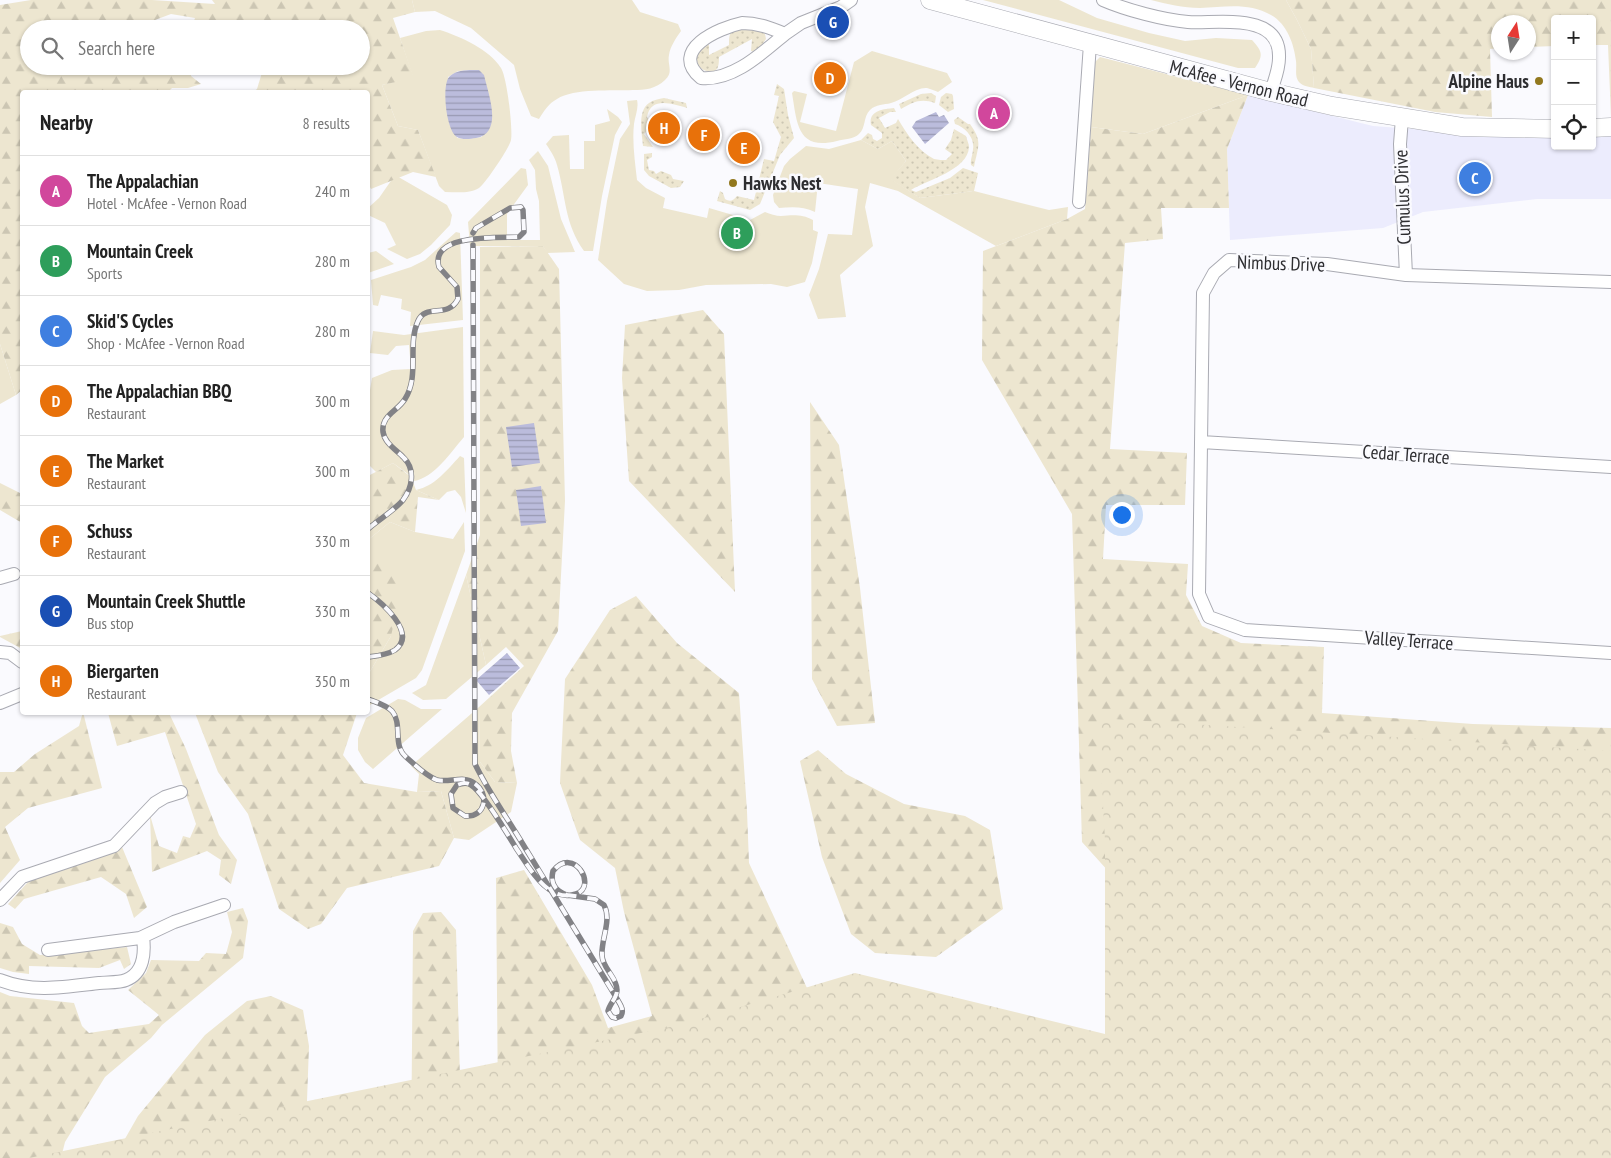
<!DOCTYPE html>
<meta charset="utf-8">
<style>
:root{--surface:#fff;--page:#f2f2f2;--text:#222;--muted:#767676;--line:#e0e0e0;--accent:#92781e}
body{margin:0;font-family:"PT Sans Narrow",sans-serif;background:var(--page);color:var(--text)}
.controls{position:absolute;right:15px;top:15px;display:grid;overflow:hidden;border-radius:5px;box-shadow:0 1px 4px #0004}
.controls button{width:45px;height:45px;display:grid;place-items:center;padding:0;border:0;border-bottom:1px solid var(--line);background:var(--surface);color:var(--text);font:25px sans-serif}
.compass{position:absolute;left:1491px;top:15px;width:45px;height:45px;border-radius:50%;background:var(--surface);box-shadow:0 1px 4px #0004;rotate:12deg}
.you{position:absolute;left:1121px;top:514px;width:18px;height:18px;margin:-12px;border:4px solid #fff;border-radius:50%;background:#1a73e8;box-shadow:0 0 0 8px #1a73e833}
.badge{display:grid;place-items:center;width:32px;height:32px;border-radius:50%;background:var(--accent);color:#fff;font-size:16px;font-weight:700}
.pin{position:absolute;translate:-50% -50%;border:2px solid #fff;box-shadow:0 1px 5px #0006}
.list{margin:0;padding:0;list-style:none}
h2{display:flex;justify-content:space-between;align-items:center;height:65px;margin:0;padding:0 20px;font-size:21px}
h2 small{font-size:16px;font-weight:400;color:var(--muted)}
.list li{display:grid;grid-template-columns:32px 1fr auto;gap:15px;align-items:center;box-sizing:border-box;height:70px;padding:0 20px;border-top:1px solid var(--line)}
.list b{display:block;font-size:19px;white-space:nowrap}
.list p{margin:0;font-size:16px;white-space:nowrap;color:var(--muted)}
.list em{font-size:16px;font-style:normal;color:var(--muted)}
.icon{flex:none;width:28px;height:28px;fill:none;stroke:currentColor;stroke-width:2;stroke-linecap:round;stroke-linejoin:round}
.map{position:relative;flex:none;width:1611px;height:1158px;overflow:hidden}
.search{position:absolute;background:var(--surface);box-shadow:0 1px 4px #0004;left:20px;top:20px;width:350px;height:55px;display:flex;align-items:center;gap:12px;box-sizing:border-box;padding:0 18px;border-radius:28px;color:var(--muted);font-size:19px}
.panel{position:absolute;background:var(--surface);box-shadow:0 1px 4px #0004;left:20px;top:90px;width:350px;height:625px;border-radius:5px}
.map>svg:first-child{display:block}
</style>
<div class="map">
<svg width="1611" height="1158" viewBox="0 0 1611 1158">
<defs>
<pattern id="forest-firs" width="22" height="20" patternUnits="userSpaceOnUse" patternTransform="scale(1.25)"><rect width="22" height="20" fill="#ede6d0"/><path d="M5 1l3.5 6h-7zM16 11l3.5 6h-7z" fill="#ccc6b3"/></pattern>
<pattern id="park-crowns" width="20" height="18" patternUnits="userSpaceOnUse" patternTransform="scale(1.25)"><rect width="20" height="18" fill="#ede6d0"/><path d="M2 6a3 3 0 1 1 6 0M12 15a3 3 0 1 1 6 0" fill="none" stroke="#ccc6b3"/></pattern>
<pattern id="garden-dots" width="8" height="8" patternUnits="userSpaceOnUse" patternTransform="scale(1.25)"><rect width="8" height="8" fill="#ede6d0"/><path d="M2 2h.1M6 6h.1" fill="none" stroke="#ccc6b3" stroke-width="1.8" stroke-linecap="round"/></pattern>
<pattern id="water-rules" width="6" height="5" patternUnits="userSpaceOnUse" patternTransform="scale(1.25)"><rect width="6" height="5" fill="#bbbcdc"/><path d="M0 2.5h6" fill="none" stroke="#9899b3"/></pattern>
</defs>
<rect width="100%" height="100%" fill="#fafafe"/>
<path fill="#ececfd" d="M 1248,95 L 1373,126 L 1519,137 L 1555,136 L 1555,146 L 1592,146 L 1592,135 L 1611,134 L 1611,199 L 1537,199 L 1423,212 L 1383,228 L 1230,240 L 1227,149 Z"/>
<path fill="#ede6d0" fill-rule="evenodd" d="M 412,0 L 632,0 L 640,12 L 678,24 L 681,31 C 676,38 670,47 669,55 C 667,65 674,72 665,80 C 656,89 645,90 633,90 C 612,91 574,88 557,99 C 548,104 544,111 539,119 L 531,116 L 520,89 L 514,65 L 471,28 L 435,11 L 415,12 Z
M 983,0 L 1059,0 L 1097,18 L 1149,33 L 1185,41 L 1216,38 L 1252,40 C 1262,51 1264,55 1255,68 L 1238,68 Z
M 1151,0 L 1286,0 L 1297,20 L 1311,49 L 1314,88 C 1310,87 1303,86 1300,83 C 1294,77 1297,69 1296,61 C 1294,44 1287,24 1271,15 C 1249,2 1224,7 1200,8 C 1183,8 1167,4 1151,0 Z
M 440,30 C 461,37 489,49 501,68 C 507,77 513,129 511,140 C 510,147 485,184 479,188 C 469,194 456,192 445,192 L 439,186 L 418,130 L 398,126 L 382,85 L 413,77 L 400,38 L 426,31 ZM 472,70 L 479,70 L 482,137 L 466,139 L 457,138 L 448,77 L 458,71 Z
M 872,51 L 947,73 L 952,82 L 938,92 C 935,91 931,89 927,88 C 915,87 903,100 891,103 C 884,105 876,104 870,110 C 863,117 866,128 859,134 C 854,139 844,139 837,141 C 797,151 797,123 792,93 L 794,91 L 807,94 L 800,122 L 836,131 L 854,62 Z
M 1100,57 L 1248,95 L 1143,134 L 1091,127 L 1094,63 Z
M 637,100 C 639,108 635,116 634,124 C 632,142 635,162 637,180 L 646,188 L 665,198 L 663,208 L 707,218 L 709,208 L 750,220 L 765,212 C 770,214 776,216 781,216 C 793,215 802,214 813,220 L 813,230 L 818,232 L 812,263 L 805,282 L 787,287 L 771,284 L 706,285 L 679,290 L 647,291 L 624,284 L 598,260 L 607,201 L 620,139 L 630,124 L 627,101 Z
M 607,109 L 618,117 L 622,122 L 615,135 L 602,196 L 593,251 L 584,251 C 564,223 566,196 557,165 C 555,157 550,150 546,144 L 553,136 L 569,135 L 570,169 L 584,169 L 584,141 L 595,141 L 595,125 L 610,121 Z
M 861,140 L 878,149 L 892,141 L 906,161 L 891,179 L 920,198 L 974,191 L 1049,210 L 1068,207 L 1067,219 L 996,246 L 898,191 L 870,183 L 865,207 L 873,246 L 840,275 L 846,317 L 818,319 L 809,295 L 819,269 L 828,234 L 852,235 L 858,189 L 818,183 L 815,212 C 803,206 791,207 779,208 L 774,202 L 773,195 L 784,166 L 790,159 L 806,146 L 829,149 Z
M 538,151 L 548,166 L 561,219 L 575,252 L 547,253 L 543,246 L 470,246 L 468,222 L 521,168 L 526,169 L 528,185 L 507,214 L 507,240 L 540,240 L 539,201 L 536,189 L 535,170 L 529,160 Z
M 395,175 L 447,205 L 452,215 L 450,225 L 431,245 L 420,254 L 407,259 L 387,249 L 396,245 L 385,223 L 368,215 L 368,208 L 379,198 Z
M 456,232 L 460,233 L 463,320 L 410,326 L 411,312 L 401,309 L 402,299 L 381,295 L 378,306 L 373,305 L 371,280 L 411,267 L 425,260 Z
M 376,251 L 394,264 L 368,273 L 368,253 Z
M 463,327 L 464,437 C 451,452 434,478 414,481 L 412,477 L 393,463 L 376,472 L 368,464 L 368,402 L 372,378 L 392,370 L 411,369 L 409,345 L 396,346 L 388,355 L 370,353 L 373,331 L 404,335 Z
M 0,344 L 16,395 L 0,404 Z
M 460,456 L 464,458 L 466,513 L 461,497 L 455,490 L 447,492 L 439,500 L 416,490 C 435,486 447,470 460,456 Z
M 390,522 L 415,532 L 453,539 L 464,522 L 465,551 L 422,670 L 416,678 L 368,706 L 368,675 L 391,636 L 368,540 Z
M 466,575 L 486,665 L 446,699 L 423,700 L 412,693 L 426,685 Z
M 398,699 L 405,700 L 421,709 L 442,709 L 373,769 L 365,762 L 358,750 L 358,738 L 366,718 Z
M 479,707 L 480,762 L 495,782 L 517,783 L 511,812 L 469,840 L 454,838 L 441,791 L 417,792 L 419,774 L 411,766 Z"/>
<path fill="url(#forest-firs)" d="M 31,0 L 152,0 L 215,4 L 212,0 L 412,0 L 415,12 L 393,18 L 414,78 L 382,85 L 398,126 L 418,130 L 436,177 L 413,172 L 371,189 L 368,183 L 368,92 L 286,92 L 286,91 L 253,92 L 257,89 L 264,66 L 361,66 L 361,29 L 191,29 L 195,18 L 171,14 L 131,29 L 29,29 L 29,66 L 191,66 L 191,76 L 201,84 L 188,88 L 172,88 L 168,92 L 22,92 L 22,390 L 16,395 L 0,344 L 0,5 Z
M 1286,0 L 1611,0 L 1611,117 L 1608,45 L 1592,45 L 1592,19 L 1555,19 L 1555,46 L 1529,47 L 1528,22 L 1498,22 L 1498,48 L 1490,49 L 1492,117 L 1435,112 L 1314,88 L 1311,49 L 1297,20 Z
M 1248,95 L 1227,149 L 1229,208 L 1161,208 L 1163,239 L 1125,243 L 1110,449 L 1187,453 L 1185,505 L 1106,505 L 1103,559 L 1188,564 L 1186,595 L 1202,626 L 1241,643 L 1324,647 L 1322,713 L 1473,724 L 1611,728 L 1611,1158 L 1245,1023 L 1082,842 L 1072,514 L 982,360 L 983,251 L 1067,219 L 1085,209 L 1091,127 L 1143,134 Z
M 543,246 L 559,269 L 565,501 L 558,631 L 512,713 L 511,751 L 517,783 L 495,782 L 480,762 L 479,707 L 524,666 L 506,647 L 486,665 L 466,575 L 480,535 L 480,247 Z
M 703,310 L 724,334 L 735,592 L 629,481 L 622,378 L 625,325 Z
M 810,402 L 839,445 L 860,588 L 875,723 L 837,726 L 812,679 Z
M 393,463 L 411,477 L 416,490 L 439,500 L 418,497 L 415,532 L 390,522 L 368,540 L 368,476 Z
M 0,483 L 22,494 L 22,523 L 0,510 Z
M 368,542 L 404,578 L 391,636 L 368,675 Z
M 636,596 L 677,643 L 739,693 L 747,811 L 749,863 L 813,1001 L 498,1110 L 496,878 L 524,870 L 592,985 L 608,1028 L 652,1016 L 624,912 L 615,868 L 580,840 L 560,783 L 565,679 L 610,610 Z
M 22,631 L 22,649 L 0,637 L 0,636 Z
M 83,712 L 102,788 L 28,808 L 5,827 L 20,860 L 0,883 L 0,772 L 14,772 L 35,754 L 79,726 Z
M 108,713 L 169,713 L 186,749 L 219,835 L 237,860 L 231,884 L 219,875 L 221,860 L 207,851 L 152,872 L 150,815 L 159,846 L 177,853 L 183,836 L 190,838 L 196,824 L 165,732 L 117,746 Z
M 195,713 L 357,713 L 343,755 L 364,783 L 417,792 L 441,791 L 454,838 L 439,866 L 347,888 L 321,924 L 308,929 L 279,909 L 248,814 L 218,772 Z
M 818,750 L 846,774 L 904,804 L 965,816 L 990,830 L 1003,909 L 936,957 L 875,953 L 851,934 L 822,857 L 800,761 Z
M 122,847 L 147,907 L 134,918 L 126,894 L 101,877 L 24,899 L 15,909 L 8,904 L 28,882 Z
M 243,908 L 248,921 L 243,958 L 162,1025 L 151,1038 L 105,1077 L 65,1142 L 61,1158 L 0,1158 L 0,992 L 10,996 L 74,1003 L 82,1026 L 89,1033 L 149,1024 L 159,1015 L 128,990 L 146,973 L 151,960 L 199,961 L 206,953 L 226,954 L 232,932 L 227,912 Z
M 441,912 L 456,930 L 461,1116 L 411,1158 L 413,931 L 423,913 Z
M 0,923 L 13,927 L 22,944 L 40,955 L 127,947 L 131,964 L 124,969 L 120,960 L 99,968 L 29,966 L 29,974 L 13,972 L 0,968 Z
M 271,996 L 303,1010 L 309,1046 L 305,1156 L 114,1158 L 138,1116 L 205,1035 L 247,1001 Z"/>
<path fill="url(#park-crowns)" d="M 1098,718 L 1611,751 L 1611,1158 L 29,1158 L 680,1025 L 855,973 L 1105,1034 L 1105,840 Z"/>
<path fill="url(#garden-dots)" d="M 739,27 L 759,30 L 765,34 L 766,39 L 759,49 L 754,52 L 751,51 L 752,39 L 719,57 C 719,60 719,66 717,69 C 710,77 684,66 705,44 L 709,45 L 709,55 L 729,45 C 729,35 729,31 739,27 Z
M 777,84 L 784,89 L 788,115 L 794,138 L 780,155 L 760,204 L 750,210 L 717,201 L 720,191 L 723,193 L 725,199 C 730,202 733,201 737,196 L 754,200 L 764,159 L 774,161 L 781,137 L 773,122 L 779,96 L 774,95 Z
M 931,93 L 936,96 L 935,103 C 921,98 913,102 901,109 L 899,104 L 921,94 Z
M 946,93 L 952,94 L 953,96 L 954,109 L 948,112 L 939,105 L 941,97 Z
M 664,98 L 686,103 L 687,108 C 672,104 651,96 647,117 L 651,125 L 649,129 L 644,134 L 653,147 L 643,146 C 642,134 637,111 649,103 C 653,100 659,99 664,98 Z
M 894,108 L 896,112 L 890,112 L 879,118 L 885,128 L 896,123 L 898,119 C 907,134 918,151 934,159 C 938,160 943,160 946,160 L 952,154 L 945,149 L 951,140 L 954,129 L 966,136 C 967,140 969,144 969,147 C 968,170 927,180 911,190 L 916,192 L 950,178 L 963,168 L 978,173 L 974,191 L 920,198 L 890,179 L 906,161 L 892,141 L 878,149 L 861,140 L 868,133 L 872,135 L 873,139 L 877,141 L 882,138 L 882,133 L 871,125 C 868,111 883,109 894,108 Z
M 958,117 L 968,124 L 970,124 C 983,142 978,146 974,167 L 971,165 C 970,159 973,155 973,149 C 975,138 965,127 955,124 L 954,120 Z
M 652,153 L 652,157 L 647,160 L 649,170 L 654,171 L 656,174 L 661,171 L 671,175 L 673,179 L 684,181 L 680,187 L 671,188 L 649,176 L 644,170 L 644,154 Z"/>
<path fill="url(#water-rules)" d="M 479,70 L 484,75 C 488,93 504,133 476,138 C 470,139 462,140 457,137 C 446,131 441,83 450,76 C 458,69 470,70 479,70 Z
M 936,112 L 939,117 L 944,115 L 949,123 L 925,144 L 912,127 L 916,121 Z
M 534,423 L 540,463 L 512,467 L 506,427 Z
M 541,486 L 546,523 L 521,526 L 516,490 Z
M 507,653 L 520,668 L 489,695 L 476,680 Z"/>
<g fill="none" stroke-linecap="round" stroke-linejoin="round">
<g stroke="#a9aab2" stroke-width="14">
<path id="minor" d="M 1103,0 C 1126,10 1164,20 1188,22 C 1217,24 1281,11 1279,58 C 1279,70 1274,81 1271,92
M 742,23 C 758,23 771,28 785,34 C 762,53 733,81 701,78 C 668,50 719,28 742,23 Z
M 785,34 L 801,23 L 841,7 L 851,0
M 1402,118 L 1400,144 L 1406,275
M 1079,202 L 1090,44
M 1611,282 L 1406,275 L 1327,264 L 1229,260 L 1214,273 L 1203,293 L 1199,594 L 1209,617 L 1245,630 L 1611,653
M 1201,442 L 1611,467
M 0,578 L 14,574
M 0,652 L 10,653 L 22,662
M 0,703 L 22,694
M 0,900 L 22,877 L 114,846 L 155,803 L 165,797 L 181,792
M 48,950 L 140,938 L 174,922 L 224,905
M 0,980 C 33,993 65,987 99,983 C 107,982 119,983 126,980 C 144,973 145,952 143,937"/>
</g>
<g stroke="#a9aab2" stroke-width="19">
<path id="secondary" d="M 930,0 L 1271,92 L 1332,106 L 1462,127 L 1555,129
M 1592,128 L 1611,127"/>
</g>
<use href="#minor" stroke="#fff" stroke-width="12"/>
<use href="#secondary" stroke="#fff" stroke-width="18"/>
<g stroke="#828286" stroke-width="5.5">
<path id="rail" d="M 368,529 C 378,520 395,510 403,500 C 412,488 416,470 404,458 C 397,450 385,444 383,432 C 381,415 398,411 405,399 C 420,375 407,345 418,321 C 426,303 448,319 458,299 L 457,287 L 439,267 C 429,233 501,238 519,237 L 524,232 L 523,210 L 521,207 L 510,208 L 476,228 L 473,233
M 368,593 C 381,602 418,633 395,650 C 387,655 376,656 368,657
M 368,699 C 375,702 386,705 392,711 C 403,724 392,745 406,757 C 414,764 426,776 437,780 C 449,783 464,775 474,783 C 490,793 486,818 465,816 L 453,808 L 451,794 L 457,785 C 462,783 467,782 471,785 C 482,791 508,835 516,848 C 529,867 547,903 576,894 C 598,887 574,845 553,871 C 550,883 555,891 567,895 L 595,899 L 604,905 C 612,920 601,939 602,955 C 602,968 617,977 617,990 C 617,998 610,1003 608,1011 L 612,1017 L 616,1018 L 621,1016 C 625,1009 619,1003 616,997 C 585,947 555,896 524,846 C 508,819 489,793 475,764 L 473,245"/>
</g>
<use href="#rail" stroke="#fafafe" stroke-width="4" stroke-dasharray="11" stroke-linecap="butt"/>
</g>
<g fill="#92781e" stroke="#fafafe" stroke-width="2">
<circle cx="1539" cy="81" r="5"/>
<circle cx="733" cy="183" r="5"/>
</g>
<g text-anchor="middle" stroke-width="5" stroke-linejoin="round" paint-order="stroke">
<g font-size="19" font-weight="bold" fill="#2e2e31" stroke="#fafafe" text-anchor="end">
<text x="1529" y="88">Alpine Haus</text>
<text x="743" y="190" text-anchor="start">Hawks Nest</text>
</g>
<g font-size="19" fill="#2e2e31" stroke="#fafafe">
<text transform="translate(1239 83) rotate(14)" y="7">McAfee - Vernon Road</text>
<text transform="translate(1402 197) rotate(-92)" y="7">Cumulus Drive</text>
<text transform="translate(1281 263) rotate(2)" y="7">Nimbus Drive</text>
<text transform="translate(1406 454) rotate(4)" y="7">Cedar Terrace</text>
<text transform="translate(1409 640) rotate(4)" y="7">Valley Terrace</text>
</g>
</g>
</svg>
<div class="controls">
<button>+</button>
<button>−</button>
<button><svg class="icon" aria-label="locate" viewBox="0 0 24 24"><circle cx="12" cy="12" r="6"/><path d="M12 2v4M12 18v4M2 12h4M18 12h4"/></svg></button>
</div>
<svg class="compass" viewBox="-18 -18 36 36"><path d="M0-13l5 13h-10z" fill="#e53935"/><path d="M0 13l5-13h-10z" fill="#767676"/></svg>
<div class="you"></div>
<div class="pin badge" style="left:994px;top:113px;background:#d1479c">A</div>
<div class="pin badge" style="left:737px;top:233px;background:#2e9e5b">B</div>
<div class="pin badge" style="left:1475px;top:178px;background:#3f7fe0">C</div>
<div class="pin badge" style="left:830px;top:78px;background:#e8710a">D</div>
<div class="pin badge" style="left:744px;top:148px;background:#e8710a">E</div>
<div class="pin badge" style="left:704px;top:135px;background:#e8710a">F</div>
<div class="pin badge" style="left:833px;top:22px;background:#1a4fb4">G</div>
<div class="pin badge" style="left:664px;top:128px;background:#e8710a">H</div>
<div class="search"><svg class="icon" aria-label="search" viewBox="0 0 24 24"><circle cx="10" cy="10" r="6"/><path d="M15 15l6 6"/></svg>Search here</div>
<section class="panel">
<h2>Nearby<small>8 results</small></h2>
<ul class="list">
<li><span class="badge" style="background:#d1479c">A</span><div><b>The Appalachian</b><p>Hotel · McAfee - Vernon Road</p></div><em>240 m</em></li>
<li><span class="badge" style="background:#2e9e5b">B</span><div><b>Mountain Creek</b><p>Sports</p></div><em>280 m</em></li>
<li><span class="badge" style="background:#3f7fe0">C</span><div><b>Skid'S Cycles</b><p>Shop · McAfee - Vernon Road</p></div><em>280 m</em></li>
<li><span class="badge" style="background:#e8710a">D</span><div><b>The Appalachian BBQ</b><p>Restaurant</p></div><em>300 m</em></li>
<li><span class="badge" style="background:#e8710a">E</span><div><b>The Market</b><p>Restaurant</p></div><em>300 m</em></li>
<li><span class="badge" style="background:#e8710a">F</span><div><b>Schuss</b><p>Restaurant</p></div><em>330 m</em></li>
<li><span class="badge" style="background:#1a4fb4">G</span><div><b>Mountain Creek Shuttle</b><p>Bus stop</p></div><em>330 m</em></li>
<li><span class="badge" style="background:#e8710a">H</span><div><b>Biergarten</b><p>Restaurant</p></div><em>350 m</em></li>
</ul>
</section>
</div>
